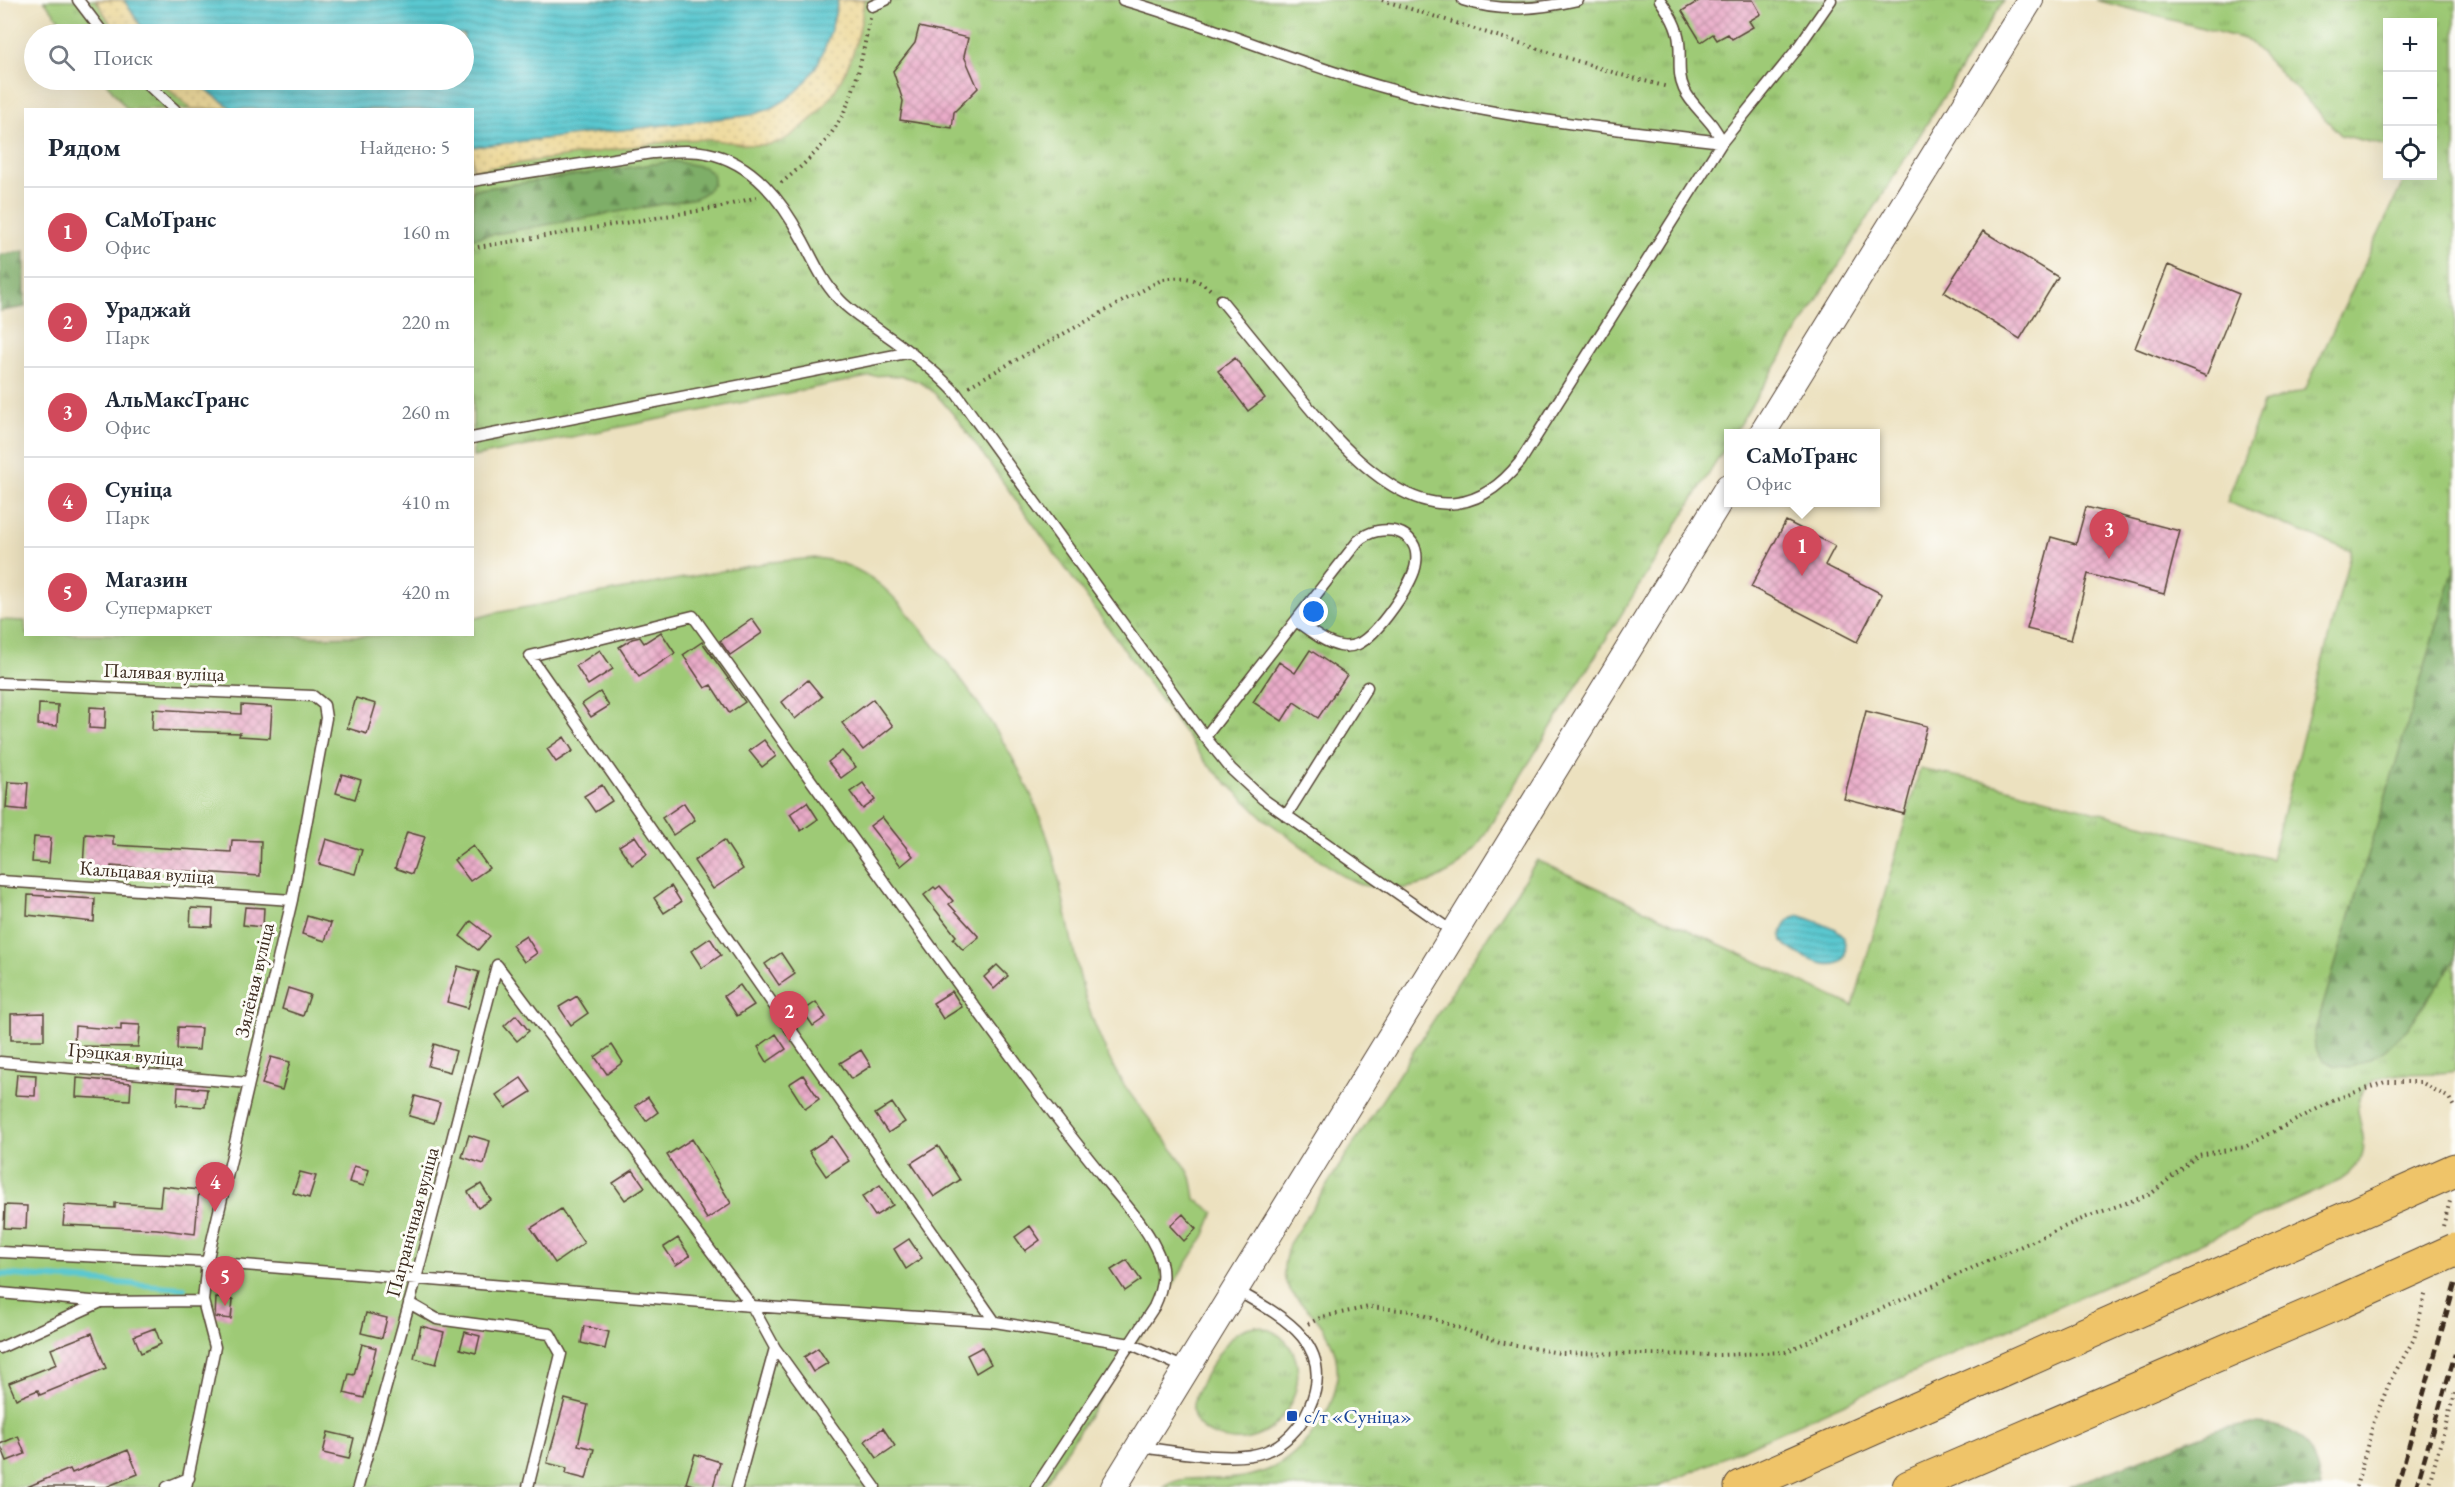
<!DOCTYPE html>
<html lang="ru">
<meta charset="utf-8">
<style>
:root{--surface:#fff;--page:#f2f2f3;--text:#1f2937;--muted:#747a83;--line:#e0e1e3;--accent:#d1495b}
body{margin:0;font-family:"EB Garamond",serif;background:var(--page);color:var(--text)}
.controls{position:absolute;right:18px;top:18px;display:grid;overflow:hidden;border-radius:0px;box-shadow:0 6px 24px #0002}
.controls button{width:54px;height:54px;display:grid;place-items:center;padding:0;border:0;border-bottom:2px solid var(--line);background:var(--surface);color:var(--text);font:30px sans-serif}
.you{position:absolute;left:1314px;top:612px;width:21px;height:21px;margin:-15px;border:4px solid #fff;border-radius:50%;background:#1a73e8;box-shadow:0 0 0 9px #1a73e833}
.badge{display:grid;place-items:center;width:39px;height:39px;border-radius:50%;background:var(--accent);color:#fff;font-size:20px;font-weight:700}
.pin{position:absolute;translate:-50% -50px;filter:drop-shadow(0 2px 3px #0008)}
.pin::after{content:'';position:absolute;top:32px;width:21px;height:18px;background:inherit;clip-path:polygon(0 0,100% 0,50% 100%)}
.popup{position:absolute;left:1724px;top:429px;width:156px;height:78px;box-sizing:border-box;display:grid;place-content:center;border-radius:0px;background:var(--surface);filter:drop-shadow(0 2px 4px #0005);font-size:20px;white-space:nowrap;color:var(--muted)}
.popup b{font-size:22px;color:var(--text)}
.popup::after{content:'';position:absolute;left:50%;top:100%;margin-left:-12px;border:12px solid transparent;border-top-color:var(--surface)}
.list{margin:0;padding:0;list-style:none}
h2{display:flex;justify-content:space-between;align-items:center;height:78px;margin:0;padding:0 24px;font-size:26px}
h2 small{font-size:20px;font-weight:400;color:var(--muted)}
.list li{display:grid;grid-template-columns:39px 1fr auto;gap:18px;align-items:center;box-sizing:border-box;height:90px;padding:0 24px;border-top:2px solid var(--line)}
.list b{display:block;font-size:22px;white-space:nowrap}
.list p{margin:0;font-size:20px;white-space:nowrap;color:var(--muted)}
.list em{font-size:20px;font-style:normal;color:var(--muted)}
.icon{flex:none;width:33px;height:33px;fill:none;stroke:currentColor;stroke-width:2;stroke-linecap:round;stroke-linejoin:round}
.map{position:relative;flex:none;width:2455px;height:1487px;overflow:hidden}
.search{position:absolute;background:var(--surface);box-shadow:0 6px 24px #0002;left:24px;top:24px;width:450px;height:66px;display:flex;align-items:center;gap:15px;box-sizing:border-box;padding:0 21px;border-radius:33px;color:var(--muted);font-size:22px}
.panel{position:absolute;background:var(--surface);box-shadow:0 6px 24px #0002;left:24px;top:108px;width:450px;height:528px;border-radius:0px}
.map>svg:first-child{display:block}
</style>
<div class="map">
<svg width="2455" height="1487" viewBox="0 0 2455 1487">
<defs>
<pattern id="grass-tufts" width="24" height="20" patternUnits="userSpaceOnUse" patternTransform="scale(1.5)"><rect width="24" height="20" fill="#9eca76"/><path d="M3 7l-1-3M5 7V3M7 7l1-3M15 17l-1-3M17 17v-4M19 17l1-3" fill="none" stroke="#82a460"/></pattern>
<pattern id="forest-firs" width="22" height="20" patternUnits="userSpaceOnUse" patternTransform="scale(1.5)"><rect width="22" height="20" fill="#7eae67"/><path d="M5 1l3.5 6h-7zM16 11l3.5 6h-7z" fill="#688e54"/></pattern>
<pattern id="sand-dots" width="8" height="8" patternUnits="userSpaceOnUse" patternTransform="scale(1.5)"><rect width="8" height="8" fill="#eeda9e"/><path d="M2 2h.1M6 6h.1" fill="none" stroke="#cdbb88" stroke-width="1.8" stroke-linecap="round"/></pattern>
<pattern id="water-rules" width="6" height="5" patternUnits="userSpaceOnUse" patternTransform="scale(1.5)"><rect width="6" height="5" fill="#5ac8d0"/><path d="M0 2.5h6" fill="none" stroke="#4ca3a8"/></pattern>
<pattern id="building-cross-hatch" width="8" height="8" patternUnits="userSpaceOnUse" patternTransform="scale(1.5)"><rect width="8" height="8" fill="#eaacc9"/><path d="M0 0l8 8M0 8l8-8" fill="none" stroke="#bf8ca3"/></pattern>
</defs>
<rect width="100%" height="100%" fill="#fdfcf7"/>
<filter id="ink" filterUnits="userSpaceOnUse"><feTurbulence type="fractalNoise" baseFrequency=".0167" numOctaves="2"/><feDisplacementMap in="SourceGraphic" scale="12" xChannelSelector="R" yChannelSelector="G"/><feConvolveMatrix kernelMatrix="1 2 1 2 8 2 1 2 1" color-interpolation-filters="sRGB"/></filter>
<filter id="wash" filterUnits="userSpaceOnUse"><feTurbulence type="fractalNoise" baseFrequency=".008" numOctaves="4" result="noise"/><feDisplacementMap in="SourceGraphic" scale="24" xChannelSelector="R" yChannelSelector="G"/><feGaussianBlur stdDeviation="1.35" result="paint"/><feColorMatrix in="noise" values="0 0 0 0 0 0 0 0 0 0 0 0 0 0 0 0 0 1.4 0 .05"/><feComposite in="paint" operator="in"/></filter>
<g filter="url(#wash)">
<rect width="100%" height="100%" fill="#ece1bf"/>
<path fill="url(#grass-tufts)" stroke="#6c7a4a" stroke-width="1.5" d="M 44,0 L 2004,0 L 1734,433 L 1728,434 L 1728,443 L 1476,848 L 1455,869 L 1429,883 L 1406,888 L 1383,889 L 1362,885 L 1341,875 L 1263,818 L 1207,764 L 958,420 C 930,386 918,371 872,376 L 473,457 L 472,110 L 127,109 L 104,80 L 464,80 L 464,34 L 70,34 Z
M 2096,0 L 2455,0 L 2455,1071 C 2429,1078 2379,1065 2362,1092 C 2345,1118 2388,1147 2341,1180 L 1658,1487 L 1164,1487 C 1178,1477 1196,1478 1212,1479 C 1256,1480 1284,1469 1312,1434 C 1343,1396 1348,1353 1313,1315 C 1304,1305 1288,1293 1285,1279 C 1282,1267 1286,1256 1289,1244 L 1537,860 L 1853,1006 L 1920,769 L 1985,782 L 2271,859 L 2351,551 L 2227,502 L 2263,403 L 2305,390 L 2406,176 L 2432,176 L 2432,22 L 2388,22 L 2387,146 L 2341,135 L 2248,40 Z
M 1256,1326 C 1329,1340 1296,1445 1233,1440 C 1222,1439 1211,1436 1203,1429 C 1195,1423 1192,1415 1193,1405 C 1195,1388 1222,1346 1235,1334 C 1242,1329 1248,1327 1256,1326 Z"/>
<path fill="url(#forest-firs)" stroke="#5c6c42" stroke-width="1.5" d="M 673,161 L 705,167 L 713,175 L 713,184 L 706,192 L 696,198 L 473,238 L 473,190 Z
M 25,251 L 25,307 L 0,311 L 0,255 Z
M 2455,566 L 2455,960 L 2408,1028 L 2385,1050 L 2368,1060 L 2351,1067 L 2336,1066 L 2323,1060 L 2315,1048 L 2314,1035 Z
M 2247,1424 C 2297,1423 2312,1438 2321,1487 L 2068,1487 L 2219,1429 Z"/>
<path fill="url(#sand-dots)" stroke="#94825e" stroke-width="1.5" d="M 96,0 L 124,0 L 146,34 L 117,34 Z
M 838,0 L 864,0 C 860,47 841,96 803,126 C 794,134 783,142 771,144 C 753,147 738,143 721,141 C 707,138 693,139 679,140 L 473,170 L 472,147 L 751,115 L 833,24 Z
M 158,80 L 192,80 L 233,109 L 192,109 Z"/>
<path fill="#9eca76" stroke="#6c7a4a" stroke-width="1.5" d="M 816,558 C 871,564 896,598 929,639 C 980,702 1026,766 1050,845 C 1063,889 1069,936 1081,981 C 1087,1008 1098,1033 1109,1058 C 1123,1089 1148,1116 1168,1143 C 1176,1154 1186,1165 1191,1177 C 1193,1184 1194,1192 1195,1199 L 1214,1212 L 1205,1235 L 1043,1487 L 0,1487 L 0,620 L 25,621 L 26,634 L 246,634 L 319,637 L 472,634 L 473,619 L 495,613 L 771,562 Z"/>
<path fill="url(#water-rules)" stroke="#4a7977" stroke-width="1.5" d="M 124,0 L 838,0 C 827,55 810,100 751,115 L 473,147 L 472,110 L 233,109 L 192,80 L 464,80 L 464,34 L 146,34 Z
M 1799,915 L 1836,929 L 1843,935 C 1858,986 1800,959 1782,942 L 1781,935 L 1787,921 Z"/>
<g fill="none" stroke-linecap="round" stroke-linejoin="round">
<path stroke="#5ac8d0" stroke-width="6" d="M 0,1274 L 184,1288"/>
</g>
<g id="blocks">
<path fill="url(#building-cross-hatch)" d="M 1700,0 L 1753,0 L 1761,14 L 1749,21 L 1753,27 L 1732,39 L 1728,34 L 1717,40 L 1713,34 L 1701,42 L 1682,11 Z
M 919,27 L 968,38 L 964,56 L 978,88 L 954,112 L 952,128 L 900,120 L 903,101 L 893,71 L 915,43 Z
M 1983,231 L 2058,277 L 2020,339 L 1944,292 Z
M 2168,265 L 2239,294 L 2206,376 L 2135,348 Z
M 1235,358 L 1265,398 L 1248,411 L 1218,371 Z
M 2086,507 L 2180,531 L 2164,594 L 2088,574 L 2071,640 L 2027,629 L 2051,537 L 2076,544 Z
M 1786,521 L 1835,546 L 1825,565 L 1882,594 L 1857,642 L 1751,587 Z
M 752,619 L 762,633 L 730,655 L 720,641 Z
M 661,632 L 675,653 L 639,677 L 619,647 L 632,639 L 640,637 L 644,643 Z
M 702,642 L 745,702 L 729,713 L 711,685 L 705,688 L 683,655 Z
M 600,650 L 613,669 L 588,685 L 576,666 Z
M 1310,650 L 1347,675 L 1318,718 L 1294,702 L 1282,721 L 1253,702 L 1279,662 L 1295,673 Z
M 808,680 L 822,697 L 795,719 L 782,702 Z
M 600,692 L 609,706 L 591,717 L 582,704 Z
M 356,698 L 376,704 L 367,734 L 347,728 Z
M 873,699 L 893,726 L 863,750 L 842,723 Z
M 39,704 L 58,705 L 57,726 L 38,725 Z
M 241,705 L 272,707 L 270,738 L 239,736 L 240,733 L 152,730 L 153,709 L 241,714 Z
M 90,707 L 106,708 L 105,729 L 89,728 Z
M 1866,711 L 1927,726 L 1904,814 L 1844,799 Z
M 564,737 L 573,751 L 556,762 L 547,749 Z
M 764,740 L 776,756 L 762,767 L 749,751 Z
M 842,751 L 856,767 L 841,778 L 828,762 Z
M 342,774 L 361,780 L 355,799 L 336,793 Z
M 8,782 L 28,783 L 26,810 L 6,808 Z
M 863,783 L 875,800 L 863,809 L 850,792 Z
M 602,785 L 612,801 L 595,812 L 584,796 Z
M 807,802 L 818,819 L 801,831 L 790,814 Z
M 684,803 L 695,820 L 673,835 L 662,818 Z
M 882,817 L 913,856 L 901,866 L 870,826 Z
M 407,832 L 425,837 L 412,874 L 395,868 Z
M 85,834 L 113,836 L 113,845 L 231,852 L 232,840 L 261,841 L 260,876 L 111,866 L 111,870 L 83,868 Z
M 635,836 L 647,854 L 632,865 L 619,846 Z
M 34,837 L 51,838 L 49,863 L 32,862 Z
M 326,839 L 362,850 L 355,874 L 319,864 Z
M 724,840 L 743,869 L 713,889 L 694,861 Z
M 473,846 L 489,868 L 470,881 L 454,860 Z
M 671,886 L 681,902 L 664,913 L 654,898 Z
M 940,886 L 953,901 L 949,904 L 979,937 L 963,950 L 953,939 L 956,936 L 924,895 L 934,887 L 936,889 Z
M 28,895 L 95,899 L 94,922 L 27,915 Z
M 245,907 L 264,908 L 263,927 L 243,925 Z
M 191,908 L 213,909 L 212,927 L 190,926 Z
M 307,916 L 331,923 L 325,941 L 302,934 Z
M 471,921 L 490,936 L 478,950 L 460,936 Z
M 526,936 L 537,953 L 524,962 L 512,945 Z
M 710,938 L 721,955 L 702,968 L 691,951 Z
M 781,953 L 795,974 L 779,985 L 765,964 Z
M 997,965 L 1008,976 L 994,989 L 984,977 Z
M 458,966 L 479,972 L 468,1008 L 447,1002 Z
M 740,985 L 754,1005 L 737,1016 L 724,996 Z
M 288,988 L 310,995 L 303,1016 L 282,1009 Z
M 952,991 L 962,1007 L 943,1019 L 933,1003 Z
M 577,996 L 588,1013 L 571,1025 L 559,1007 Z
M 816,1002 L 826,1017 L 813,1026 L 803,1011 Z
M 44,1013 L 44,1040 L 11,1040 L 11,1014 Z
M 516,1015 L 529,1031 L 517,1041 L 504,1026 Z
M 121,1024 L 140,1025 L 138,1047 L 74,1046 L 75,1026 L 121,1030 Z
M 178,1027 L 201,1028 L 199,1050 L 177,1049 Z
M 776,1034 L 786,1049 L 767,1062 L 758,1047 Z
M 434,1044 L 456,1051 L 450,1072 L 428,1066 Z
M 612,1045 L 623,1062 L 607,1074 L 595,1057 Z
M 861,1050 L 871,1066 L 851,1079 L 840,1063 Z
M 271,1057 L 290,1062 L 282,1090 L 262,1084 Z
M 17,1074 L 36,1075 L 35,1096 L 15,1095 Z
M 803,1075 L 819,1099 L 805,1109 L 789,1084 Z
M 77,1078 L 131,1083 L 130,1100 L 76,1097 Z
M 521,1078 L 531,1092 L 506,1108 L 496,1095 Z
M 178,1087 L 207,1089 L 205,1107 L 177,1105 Z
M 415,1096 L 440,1103 L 434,1123 L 409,1116 Z
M 648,1097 L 658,1112 L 646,1121 L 635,1106 Z
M 892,1103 L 905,1122 L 888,1133 L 875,1114 Z
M 469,1135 L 490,1141 L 484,1164 L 462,1157 Z
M 832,1136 L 849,1161 L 826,1176 L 809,1151 Z
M 692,1139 L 731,1203 L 707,1219 L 667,1155 Z
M 938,1146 L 960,1180 L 934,1197 L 911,1163 Z
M 354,1166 L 369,1170 L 364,1186 L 349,1182 Z
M 633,1170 L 645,1187 L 625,1200 L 613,1183 Z
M 300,1172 L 316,1176 L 309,1198 L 293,1193 Z
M 481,1184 L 491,1200 L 478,1208 L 468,1192 Z
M 880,1185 L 893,1205 L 875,1216 L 862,1197 Z
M 162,1186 L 199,1190 L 195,1234 L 157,1229 L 63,1225 L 65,1205 L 115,1208 L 115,1203 L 160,1206 Z
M 5,1205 L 27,1206 L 26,1229 L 4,1228 Z
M 561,1209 L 584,1243 L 555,1263 L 531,1228 Z
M 1183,1214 L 1196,1229 L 1184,1241 L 1170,1226 Z
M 1030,1226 L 1040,1240 L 1025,1251 L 1015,1237 Z
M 678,1238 L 690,1256 L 676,1265 L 664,1247 Z
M 909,1239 L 922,1258 L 906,1269 L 894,1249 Z
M 1127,1260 L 1141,1280 L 1125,1291 L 1111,1270 Z
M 216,1298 L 233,1300 L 231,1319 L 215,1317 Z
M 366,1313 L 387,1318 L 382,1338 L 361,1333 Z
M 421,1326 L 444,1332 L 436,1364 L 414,1358 Z
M 584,1326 L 609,1332 L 605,1349 L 581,1343 Z
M 155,1328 L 161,1344 L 141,1353 L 134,1336 Z
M 465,1332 L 480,1336 L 476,1353 L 460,1349 Z
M 92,1333 L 106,1368 L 40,1395 L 38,1390 L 16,1399 L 9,1383 L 57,1364 L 51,1349 Z
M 362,1344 L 376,1348 L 364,1398 L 344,1393 L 349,1374 L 354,1375 Z
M 982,1347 L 991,1364 L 976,1373 L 967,1355 Z
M 818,1348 L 828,1363 L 813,1372 L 804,1357 Z
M 565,1399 L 588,1405 L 578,1445 L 594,1449 L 586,1479 L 566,1474 L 567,1468 L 547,1463 Z
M 883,1428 L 895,1446 L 877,1458 L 865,1441 Z
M 328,1432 L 354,1438 L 349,1459 L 323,1453 Z
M 18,1436 L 25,1454 L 7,1461 L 0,1444 Z
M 128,1450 L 138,1474 L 106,1487 L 27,1487 L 70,1469 L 72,1473 Z
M 695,1454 L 720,1462 L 713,1487 L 700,1487 L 686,1483 Z"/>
</g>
</g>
<g filter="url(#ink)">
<use href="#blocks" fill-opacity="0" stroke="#564536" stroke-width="1.5"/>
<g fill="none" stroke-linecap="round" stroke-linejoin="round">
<g stroke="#564536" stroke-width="13">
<path id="service" d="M 78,0 L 104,34
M 1123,0 C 1212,25 1297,64 1386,88 C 1495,118 1609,128 1722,142 L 1794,53 L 1831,0
M 1463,0 C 1502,13 1539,9 1578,0
M 872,6 L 886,0
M 143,80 L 175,110
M 472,181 L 652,153 C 670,152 689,149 707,153 C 753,162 782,201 802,239 C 813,259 822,281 838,298 C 850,312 867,321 882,332 C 908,350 933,369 956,393 L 1205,737 L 1231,769 L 1263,799 L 1453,932
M 1221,300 C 1243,327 1265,354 1288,382 C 1343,450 1437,566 1520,462 L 1722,142 C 1712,118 1693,109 1684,89 C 1677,74 1681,58 1679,42 C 1678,27 1669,13 1660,0
M 472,438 L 911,352
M 0,683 L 313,696 L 324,705 L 326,718 L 292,900 L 207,1262 L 203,1301
M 1205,737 L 1358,541 C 1380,521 1421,529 1416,563 C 1414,583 1377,635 1358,644 C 1353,646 1345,647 1340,646 C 1325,643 1309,630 1296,621
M 1286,816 L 1367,687
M 0,881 L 292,900
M 497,965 L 752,1306 L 775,1348 L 875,1487
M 0,1062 L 249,1083
M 0,1252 L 207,1262 L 752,1306 L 995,1322 L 1131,1344 L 1185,1368
M 0,1293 L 102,1302 L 203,1301 L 215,1347 L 186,1487
M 409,1303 L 437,1319 L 550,1334 L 561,1354 L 528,1487
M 995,1322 L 530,656 L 693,616 C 800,765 907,915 1016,1063 C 1043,1101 1072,1138 1101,1174 C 1119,1198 1142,1220 1155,1247 C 1166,1268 1164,1286 1154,1307 L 1036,1487
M 0,1348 L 101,1302
M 1141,1447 C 1173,1451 1234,1463 1264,1452 C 1284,1445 1301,1427 1309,1408 C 1338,1344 1282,1316 1234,1289
M 167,1487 L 189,1478
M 358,1487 L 416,1279 L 497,965
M 737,1487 L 775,1348"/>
</g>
<g stroke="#564536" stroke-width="28">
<path id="tertiary" d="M 1762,434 L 2030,0
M 1114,1487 L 1728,487"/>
</g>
<g stroke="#564536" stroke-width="35">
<path id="trunk" d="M 1741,1487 L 2455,1170
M 1909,1487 L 2342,1301"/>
</g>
<path stroke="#564536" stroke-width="4" stroke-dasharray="1.5 4.5" stroke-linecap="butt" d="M 1382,0 L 1625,76 L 1668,87
M 781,183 C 848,131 854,97 870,18
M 472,248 L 721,207 L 757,197
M 969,386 L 1163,279 C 1182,276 1197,277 1212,291
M 2443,1226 L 2450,1201
M 1308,1324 L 1322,1317 L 1369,1307 L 1411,1311 L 1500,1342 L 1559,1353 L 1719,1355 L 1785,1352 L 2084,1218 L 2151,1194 L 2198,1155 L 2245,1147 L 2336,1099 L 2385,1082 L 2421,1082 L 2449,1098 L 2455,1109
M 2356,1487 L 2374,1421 L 2390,1381 L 2414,1339 L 2426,1291
M 2428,1487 L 2455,1392"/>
<use href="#service" stroke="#fff" stroke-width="10"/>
<use href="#tertiary" stroke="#fff" stroke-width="26"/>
<use href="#trunk" stroke="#efc469" stroke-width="33"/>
<path stroke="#3b2a1e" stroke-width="4.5" stroke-dasharray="9 4.5" stroke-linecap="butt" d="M 2397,1487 L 2455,1284
M 2416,1487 L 2455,1354"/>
<g stroke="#564536" stroke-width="35" stroke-linecap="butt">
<path id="trunk-bridge" d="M 2342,1301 L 2455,1250"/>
</g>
<use href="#trunk-bridge" stroke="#efc469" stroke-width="33"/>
</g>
</g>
<rect fill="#1a4fb4" stroke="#fdfcf7" stroke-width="2" x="1286" y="1410" width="12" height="12" rx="3"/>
<g text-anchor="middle" stroke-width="6" stroke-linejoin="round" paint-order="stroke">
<g font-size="20" fill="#3b2a1e" stroke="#fdfcf7">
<text transform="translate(164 672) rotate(2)" y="7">Палявая вуліца</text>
<text transform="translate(147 872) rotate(4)" y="7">Кальцавая вуліца</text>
<text transform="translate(254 980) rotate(-77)" y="7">Зялёная вуліца</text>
<text transform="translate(126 1054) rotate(5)" y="7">Грэцкая вуліца</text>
<text transform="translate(412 1222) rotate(-75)" y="7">Пагранічная вуліца</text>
</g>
<g font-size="20" fill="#164399" stroke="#fdfcf7" text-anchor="start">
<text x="1304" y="1423">с/т «Суніца»</text>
</g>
</g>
</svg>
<div class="controls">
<button>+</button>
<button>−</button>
<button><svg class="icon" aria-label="locate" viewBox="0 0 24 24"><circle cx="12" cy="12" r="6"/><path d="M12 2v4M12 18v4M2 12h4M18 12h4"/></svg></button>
</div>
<div class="you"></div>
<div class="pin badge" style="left:1802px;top:576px">1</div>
<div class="popup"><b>СаМоТранс</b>Офис</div>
<div class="pin badge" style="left:789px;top:1041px">2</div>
<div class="pin badge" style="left:2109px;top:559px">3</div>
<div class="pin badge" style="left:215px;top:1212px">4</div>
<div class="pin badge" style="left:225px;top:1306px">5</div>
<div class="search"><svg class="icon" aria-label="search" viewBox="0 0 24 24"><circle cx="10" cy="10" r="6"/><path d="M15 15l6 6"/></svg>Поиск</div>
<section class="panel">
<h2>Рядом<small>Найдено: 5</small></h2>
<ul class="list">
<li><span class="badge">1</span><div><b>СаМоТранс</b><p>Офис</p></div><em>160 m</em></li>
<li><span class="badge">2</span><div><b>Ураджай</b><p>Парк</p></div><em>220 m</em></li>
<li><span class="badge">3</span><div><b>АльМаксТранс</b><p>Офис</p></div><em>260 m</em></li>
<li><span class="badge">4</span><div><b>Суніца</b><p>Парк</p></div><em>410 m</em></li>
<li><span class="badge">5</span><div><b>Магазин</b><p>Супермаркет</p></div><em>420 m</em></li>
</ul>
</section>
</div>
